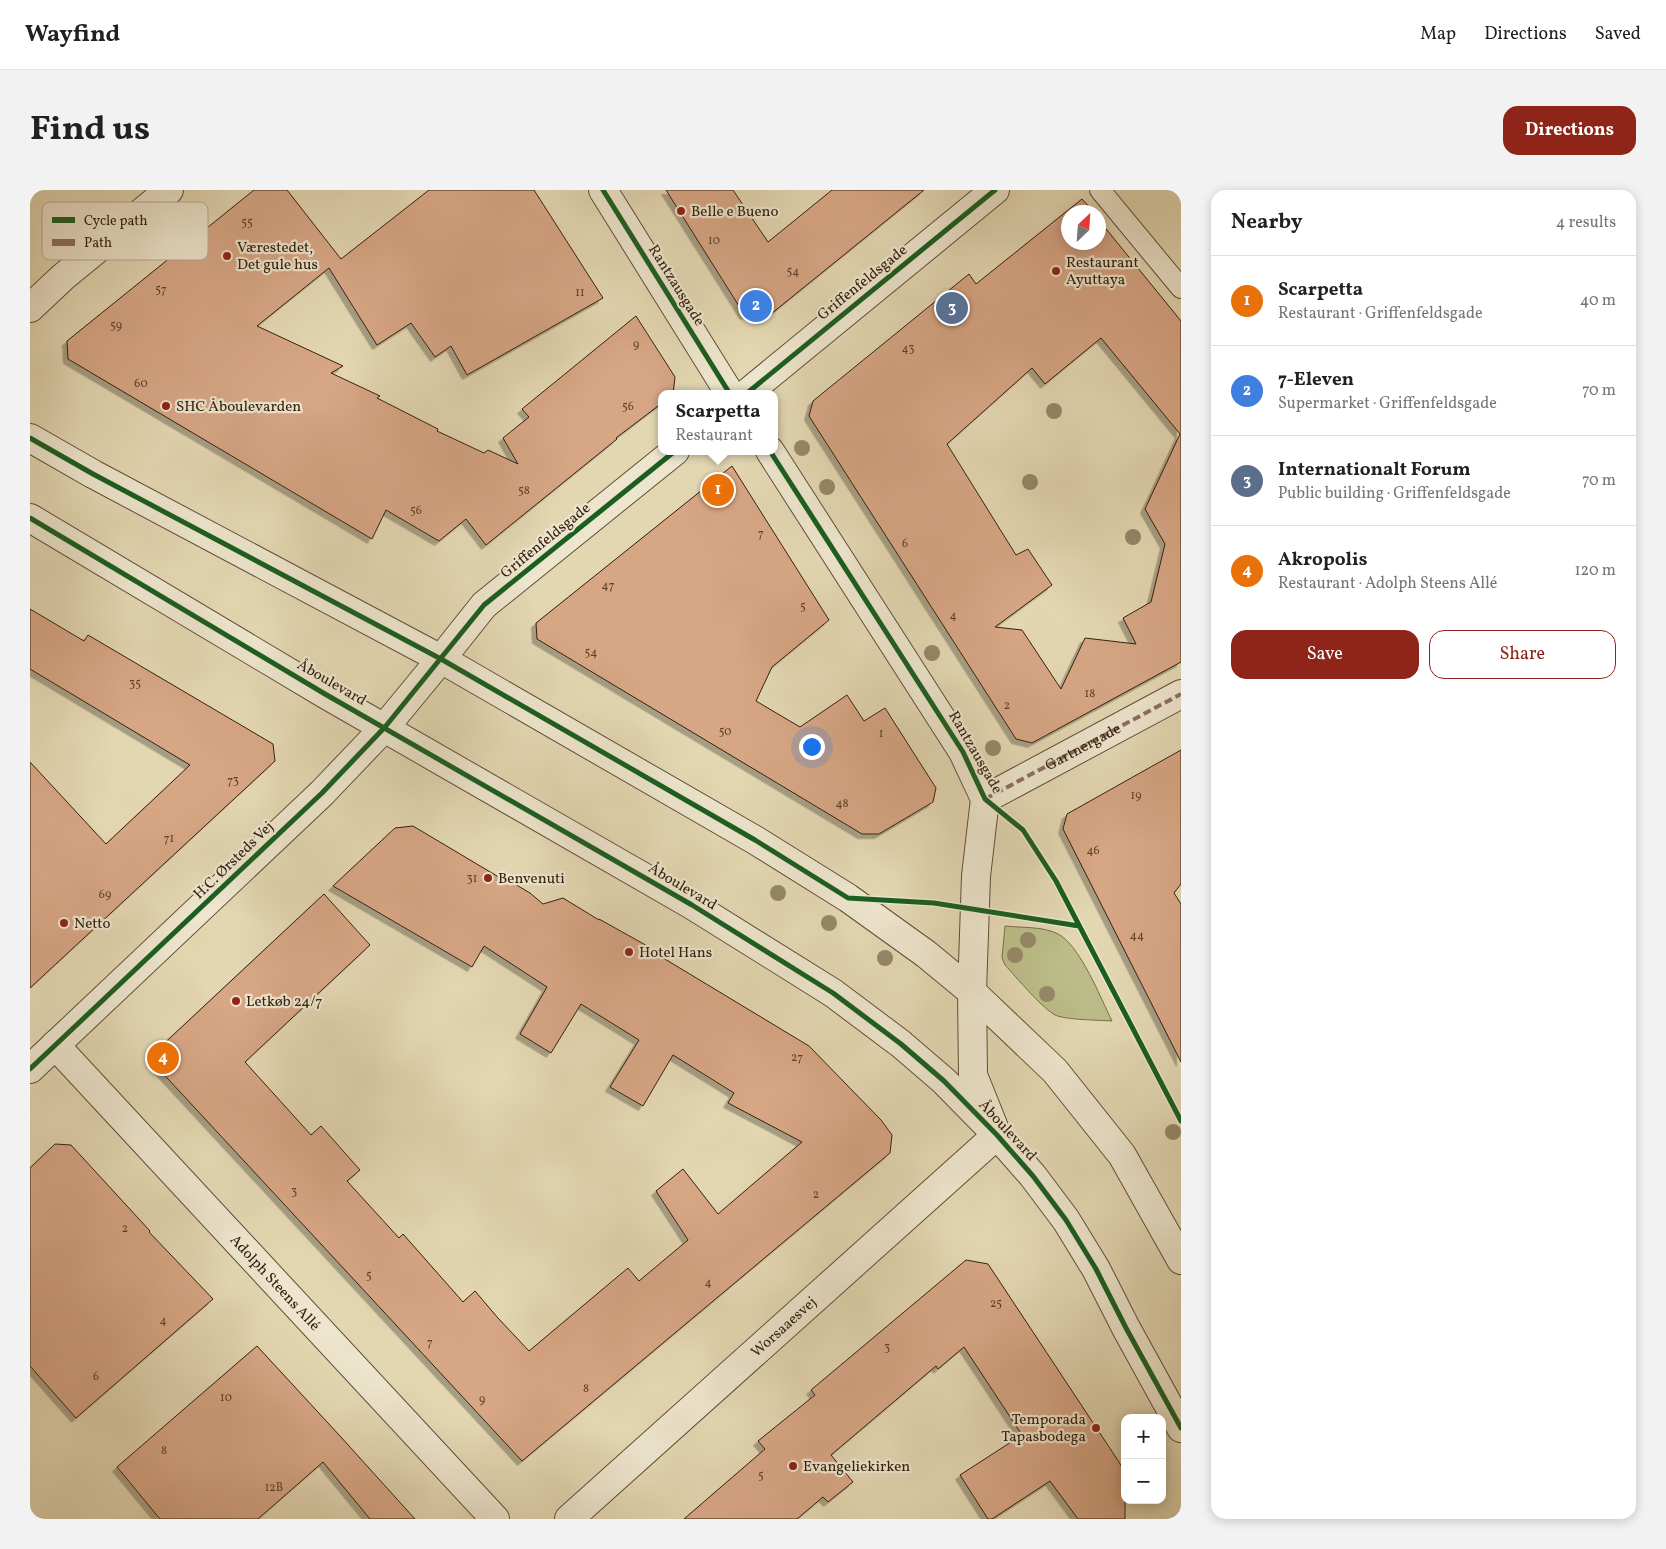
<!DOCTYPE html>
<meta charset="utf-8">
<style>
:root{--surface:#fff;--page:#f2f2f2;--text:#202124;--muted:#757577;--line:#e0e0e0;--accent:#8f2418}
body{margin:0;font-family:Vollkorn,serif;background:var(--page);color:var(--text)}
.controls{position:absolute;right:15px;bottom:15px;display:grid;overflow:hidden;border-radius:10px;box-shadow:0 2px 12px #0003}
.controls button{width:45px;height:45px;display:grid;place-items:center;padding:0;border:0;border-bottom:1px solid var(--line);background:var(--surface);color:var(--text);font:25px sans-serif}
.compass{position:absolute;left:1031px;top:15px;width:45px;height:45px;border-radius:50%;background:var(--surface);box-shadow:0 2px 12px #0003;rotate:25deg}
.you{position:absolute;left:781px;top:556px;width:18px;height:18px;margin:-12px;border:4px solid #fff;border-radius:50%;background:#1a73e8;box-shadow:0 0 0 8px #1a73e833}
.badge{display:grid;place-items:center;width:32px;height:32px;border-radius:50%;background:var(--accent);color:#fff;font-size:16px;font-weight:700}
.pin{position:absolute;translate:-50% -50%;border:2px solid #fff;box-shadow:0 1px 5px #0006}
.popup{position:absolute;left:628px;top:200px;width:120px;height:65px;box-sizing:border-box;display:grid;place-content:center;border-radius:10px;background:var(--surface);filter:drop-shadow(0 1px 4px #0005);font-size:16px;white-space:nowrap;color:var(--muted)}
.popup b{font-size:19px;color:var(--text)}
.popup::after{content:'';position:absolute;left:50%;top:100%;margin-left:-10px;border:10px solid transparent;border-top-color:var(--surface)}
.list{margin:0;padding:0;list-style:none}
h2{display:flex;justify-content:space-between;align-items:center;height:65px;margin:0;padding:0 20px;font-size:21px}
h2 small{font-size:16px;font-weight:400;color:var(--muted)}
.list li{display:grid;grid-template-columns:32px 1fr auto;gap:15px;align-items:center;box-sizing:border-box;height:90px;padding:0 20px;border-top:1px solid var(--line)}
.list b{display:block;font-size:19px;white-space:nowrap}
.list p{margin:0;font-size:16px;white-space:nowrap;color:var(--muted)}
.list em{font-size:16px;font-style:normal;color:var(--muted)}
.actions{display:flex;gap:10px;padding:15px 20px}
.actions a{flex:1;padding:11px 0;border:1px solid var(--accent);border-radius:15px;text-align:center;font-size:18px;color:var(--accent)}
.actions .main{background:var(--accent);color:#fff}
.map{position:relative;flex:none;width:1151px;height:1329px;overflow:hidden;border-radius:15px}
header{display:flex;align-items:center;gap:30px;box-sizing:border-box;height:70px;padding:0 25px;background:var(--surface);border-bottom:1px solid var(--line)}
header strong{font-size:24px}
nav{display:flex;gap:28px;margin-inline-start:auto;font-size:18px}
.intro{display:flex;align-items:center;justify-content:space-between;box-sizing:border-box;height:120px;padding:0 30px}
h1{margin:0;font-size:35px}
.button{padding:12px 22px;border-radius:15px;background:var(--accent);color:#fff;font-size:18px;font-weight:700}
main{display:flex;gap:30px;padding:0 30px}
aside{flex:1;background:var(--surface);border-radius:15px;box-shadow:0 2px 12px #0003}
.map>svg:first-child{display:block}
</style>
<header>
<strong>Wayfind</strong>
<nav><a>Map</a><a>Directions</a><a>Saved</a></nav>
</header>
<div class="intro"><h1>Find us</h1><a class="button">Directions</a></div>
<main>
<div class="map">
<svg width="1151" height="1329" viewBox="0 0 1151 1329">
<defs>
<filter id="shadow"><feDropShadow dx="-4.5" dy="4.5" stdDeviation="0" flood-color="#0004"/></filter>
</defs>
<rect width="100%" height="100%" fill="#e3d7b2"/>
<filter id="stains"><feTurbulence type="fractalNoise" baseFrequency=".004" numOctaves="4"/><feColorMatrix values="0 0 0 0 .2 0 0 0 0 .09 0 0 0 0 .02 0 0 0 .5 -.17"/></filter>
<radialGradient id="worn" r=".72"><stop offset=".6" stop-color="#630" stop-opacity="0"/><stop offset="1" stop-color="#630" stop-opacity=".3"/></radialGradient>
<path fill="#bbbc87" stroke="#786e4b" d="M 975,736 C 991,738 1013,736 1028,744 C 1050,755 1071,809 1082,831 C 1068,830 1036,830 1025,825 C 1012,818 986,787 975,775 L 972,768 Z"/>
<path fill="#d7a685" stroke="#34200f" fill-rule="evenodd" filter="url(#shadow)" d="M 224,0 L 257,0 L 311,69 L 399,0 L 504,0 L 573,108 L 437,185 L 421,156 L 405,167 L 381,133 L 347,155 L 299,78 L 227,136 L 313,176 L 301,183 L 350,206 L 347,208 L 408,239 L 407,241 L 454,263 L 458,260 L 488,274 L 473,248 L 499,227 L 492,219 L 606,126 L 645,187 L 643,204 L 632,204 L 632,213 L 586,248 L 587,249 L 456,355 L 436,329 L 409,351 L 356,320 L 342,349 L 38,169 L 37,151 Z
M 636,0 L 703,0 L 738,52 L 802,0 L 894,0 L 736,128 L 714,124 Z
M 1052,9 L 1064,22 L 1038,22 L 1038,52 L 1068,52 L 1068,29 L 1151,131 L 1151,472 L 1002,553 L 986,549 L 779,226 L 783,211 L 939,84 L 946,94 ZM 1071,148 L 1150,244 L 1115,319 L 1135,354 L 1121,412 L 1093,428 L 1106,454 L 1055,448 L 1031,499 L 992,440 L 965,437 L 1022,395 L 998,359 L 986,365 L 917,254 L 1002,178 L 1015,194 Z
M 702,276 L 799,430 L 742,477 L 726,511 L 770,537 L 817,505 L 834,531 L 855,518 L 906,598 L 903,612 L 849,644 L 832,644 L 507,449 L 506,433 Z
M 0,419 L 54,451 L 58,445 L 243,554 L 245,571 L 0,798 L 0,572 L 76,654 L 160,575 L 0,479 Z
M 1151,560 L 1151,694 L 1144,703 L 1151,714 L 1151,872 L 1033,639 L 1037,624 Z
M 383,636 L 472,689 L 473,687 L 500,703 L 513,714 L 533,708 L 569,730 L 569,729 L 621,758 L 620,760 L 779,856 L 851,930 L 862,945 L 860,963 L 492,1271 L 126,876 L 126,861 L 294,704 L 340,755 L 215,872 L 281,945 L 291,936 L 330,980 L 317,991 L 369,1048 L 373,1044 L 433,1112 L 445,1101 L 468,1128 L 499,1161 L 598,1078 L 609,1091 L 658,1050 L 626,1001 L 653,979 L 688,1024 L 772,952 L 698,913 L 704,903 L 643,865 L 613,916 L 580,897 L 609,850 L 551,814 L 521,863 L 490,844 L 517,797 L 454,756 L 442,777 L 303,696 L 365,638 Z
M 25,954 L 41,955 L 120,1041 L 119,1042 L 183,1109 L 46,1228 L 0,1176 L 0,978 Z
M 936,1070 L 958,1074 L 1089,1272 L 1095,1283 L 1095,1329 L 1048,1329 L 1020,1291 L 962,1329 L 958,1329 L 930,1285 L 992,1245 L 934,1157 L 908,1179 L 906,1176 L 801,1265 L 823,1292 L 798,1312 L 793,1307 L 767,1329 L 654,1329 L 735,1259 L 728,1251 L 785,1205 L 781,1200 Z
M 227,1156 L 310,1246 L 385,1329 L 340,1329 L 293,1272 L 228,1329 L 130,1329 L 87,1277 Z"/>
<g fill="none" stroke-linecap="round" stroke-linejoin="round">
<g stroke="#604e38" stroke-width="22">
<path id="service" d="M 1070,0 L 1151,98"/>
</g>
<g stroke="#604e38" stroke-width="30">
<g id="minor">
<path d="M 573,0 L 700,204"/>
<path d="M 0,118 L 33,87 L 139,0"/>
<path d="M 716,204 L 965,0"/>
<path d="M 411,469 L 454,415 L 645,261"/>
<path d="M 955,609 L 1151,504"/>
<path id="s1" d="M 25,855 L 465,1329"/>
<path id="s2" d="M 539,1329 L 967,945 L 943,885 L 942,802 L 946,686 L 955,609 L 933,562 L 740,261"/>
</g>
</g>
<g stroke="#604e38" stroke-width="30">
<path id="tertiary" d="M 0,248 L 63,284 L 411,469 L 725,650 L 818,708 L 896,764 L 942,802 L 1025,881 L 1092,965 L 1151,1070
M 0,328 L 295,504 L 662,715 L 803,803 L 871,854 L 914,891 L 967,945 L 1003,986 L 1036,1030 L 1066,1079 L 1096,1138 L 1151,1238
M 0,879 L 292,603 L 355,537 L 411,469"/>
</g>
<use href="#service" stroke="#ede5cd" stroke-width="20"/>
<use href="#minor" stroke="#ede5cd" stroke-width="28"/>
<use href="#tertiary" stroke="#ede5cd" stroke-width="28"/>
<path stroke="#8d6e63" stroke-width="4" stroke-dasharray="8 4" stroke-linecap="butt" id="s3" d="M 955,609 L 1151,504"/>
<g stroke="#ede5cd" stroke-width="8">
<path id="cycleway" d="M 573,0 L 700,204
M 716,204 L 965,0
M 0,248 L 63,284 L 411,469 L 725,650 L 818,708 L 904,713 L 1049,736
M 740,261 L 933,562 L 955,609 L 993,640 L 1026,691 L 1151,931
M 0,328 L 295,504 L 662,715 L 803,803 L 871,854 L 914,891 L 967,945 L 1003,986 L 1036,1030 L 1066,1079 L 1096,1138 L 1151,1238
M 0,879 L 292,603 L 355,537 L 454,415 L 645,261"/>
</g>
<use href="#cycleway" stroke="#1b5e20" stroke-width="5"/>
</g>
<g fill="#958869">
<circle cx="1024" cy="221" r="8"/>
<circle cx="772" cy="258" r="8"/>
<circle cx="1000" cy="292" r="8"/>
<circle cx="797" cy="297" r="8"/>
<circle cx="1103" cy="347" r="8"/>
<circle cx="902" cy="463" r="8"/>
<circle cx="963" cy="558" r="8"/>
<circle cx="748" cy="703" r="8"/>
<circle cx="799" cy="733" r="8"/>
<circle cx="998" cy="750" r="8"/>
<circle cx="985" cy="765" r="8"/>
<circle cx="855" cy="768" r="8"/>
<circle cx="1017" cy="804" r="8"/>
<circle cx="1143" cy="942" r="8"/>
</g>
<g fill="#8f2418" stroke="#ede5cd" stroke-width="2">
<circle cx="651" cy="21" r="5"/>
<circle cx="197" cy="66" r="5"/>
<circle cx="1026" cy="81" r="5"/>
<circle cx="136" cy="216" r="5"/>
<circle cx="458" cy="688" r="5"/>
<circle cx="34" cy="733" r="5"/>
<circle cx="599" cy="762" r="5"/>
<circle cx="206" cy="811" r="5"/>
<circle cx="1066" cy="1238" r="5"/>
<circle cx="763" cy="1276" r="5"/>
</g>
<g text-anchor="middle" stroke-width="4.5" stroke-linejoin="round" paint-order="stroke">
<g font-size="12" fill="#5d422c">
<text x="217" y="36">55</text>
<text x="684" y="54">10</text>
<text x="763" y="85">54</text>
<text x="131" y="103">57</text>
<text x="550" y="106">11</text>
<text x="86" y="139">59</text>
<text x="606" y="158">9</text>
<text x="878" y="162">43</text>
<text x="111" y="197">60</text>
<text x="598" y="220">56</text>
<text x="494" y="304">58</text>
<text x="386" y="324">56</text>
<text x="731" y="347">7</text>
<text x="875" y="357">6</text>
<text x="578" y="399">47</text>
<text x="773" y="420">5</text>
<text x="923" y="429">4</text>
<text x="561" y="466">54</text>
<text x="105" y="497">35</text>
<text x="1060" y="507">18</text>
<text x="977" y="519">2</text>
<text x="695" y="545">50</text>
<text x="851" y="547">1</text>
<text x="203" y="594">73</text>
<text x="1106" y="609">19</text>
<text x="812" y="617">48</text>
<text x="139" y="652">71</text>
<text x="1063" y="664">46</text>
<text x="442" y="692">31</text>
<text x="75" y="708">69</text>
<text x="1107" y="749">44</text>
<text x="767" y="871">27</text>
<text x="264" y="1005">3</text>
<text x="786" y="1008">2</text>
<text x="95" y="1042">2</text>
<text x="339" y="1089">5</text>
<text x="678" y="1096">4</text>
<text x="966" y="1117">25</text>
<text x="133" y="1134">4</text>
<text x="400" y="1156">7</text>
<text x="857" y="1161">3</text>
<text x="66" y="1190">6</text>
<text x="556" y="1202">8</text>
<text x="196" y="1211">10</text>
<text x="452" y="1213">9</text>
<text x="134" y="1264">8</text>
<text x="731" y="1289">5</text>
<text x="244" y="1301">12B</text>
</g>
<g font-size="15" fill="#34200f" stroke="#ede5cd" text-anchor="start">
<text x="661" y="26">Belle e Bueno</text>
<text x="207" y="62">Værestedet,<tspan x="207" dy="17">Det gule hus</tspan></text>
<text x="1036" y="77">Restaurant<tspan x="1036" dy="17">Ayuttaya</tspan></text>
<text x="146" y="221">SHC Åboulevarden</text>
<text x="468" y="693">Benvenuti</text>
<text x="44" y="738">Netto</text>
<text x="609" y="767">Hotel Hans</text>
<text x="216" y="816">Letkøb 24/7</text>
<text x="1056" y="1234" text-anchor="end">Temporada<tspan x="1056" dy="17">Tapasbodega</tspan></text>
<text x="773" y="1281">Evangeliekirken</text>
</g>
<g font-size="15" fill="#34200f" stroke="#ede5cd">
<text transform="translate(832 92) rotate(-39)" y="5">Griffenfeldsgade</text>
<text transform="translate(647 95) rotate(58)" y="5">Rantzausgade</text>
<text transform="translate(515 350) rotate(-39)" y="5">Griffenfeldsgade</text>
<text transform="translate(302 492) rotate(30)" y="5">Åboulevard</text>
<text dy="5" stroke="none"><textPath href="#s3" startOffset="111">Gartnergade</textPath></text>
<text transform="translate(946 562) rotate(60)" y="5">Rantzausgade</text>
<text transform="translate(203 670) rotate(-44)" y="5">H.C. Ørsteds Vej</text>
<text transform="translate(653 696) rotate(31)" y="5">Åboulevard</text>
<text transform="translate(978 940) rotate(47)" y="5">Åboulevard</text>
<text dy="5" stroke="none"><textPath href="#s1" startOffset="324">Adolph Steens Allé</textPath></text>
<text dy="5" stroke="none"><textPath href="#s2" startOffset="288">Worsaaesvej</textPath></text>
</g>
</g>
<rect x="12" y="12" width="166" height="58" rx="8" fill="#ede5cd" stroke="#b6aa94" stroke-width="1"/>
<rect x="22" y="27" width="23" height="6" fill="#1b5e20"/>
<rect x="22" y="49" width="23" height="7" fill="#8d6e63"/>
<g font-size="14" fill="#34200f">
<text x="54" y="35">Cycle path</text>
<text x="54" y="57">Path</text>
</g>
<rect width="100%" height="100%" filter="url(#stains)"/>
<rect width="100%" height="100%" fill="url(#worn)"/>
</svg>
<div class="controls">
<button>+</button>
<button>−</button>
</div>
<svg class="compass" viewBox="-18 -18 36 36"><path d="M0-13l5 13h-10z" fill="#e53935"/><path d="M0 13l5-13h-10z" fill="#757577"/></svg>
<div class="you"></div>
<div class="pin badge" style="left:688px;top:300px;background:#e8710a">1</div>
<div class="popup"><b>Scarpetta</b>Restaurant</div>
<div class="pin badge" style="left:726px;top:116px;background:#3f7fe0">2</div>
<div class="pin badge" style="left:922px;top:118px;background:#5c6f8a">3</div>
<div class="pin badge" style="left:133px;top:868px;background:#e8710a">4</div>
</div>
<aside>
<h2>Nearby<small>4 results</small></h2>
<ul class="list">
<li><span class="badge" style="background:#e8710a">1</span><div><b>Scarpetta</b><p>Restaurant · Griffenfeldsgade</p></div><em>40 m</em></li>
<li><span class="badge" style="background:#3f7fe0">2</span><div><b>7-Eleven</b><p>Supermarket · Griffenfeldsgade</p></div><em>70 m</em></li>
<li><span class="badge" style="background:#5c6f8a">3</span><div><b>Internationalt Forum</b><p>Public building · Griffenfeldsgade</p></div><em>70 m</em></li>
<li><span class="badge" style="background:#e8710a">4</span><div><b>Akropolis</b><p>Restaurant · Adolph Steens Allé</p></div><em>120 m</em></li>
</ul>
<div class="actions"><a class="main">Save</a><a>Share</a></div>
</aside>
</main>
